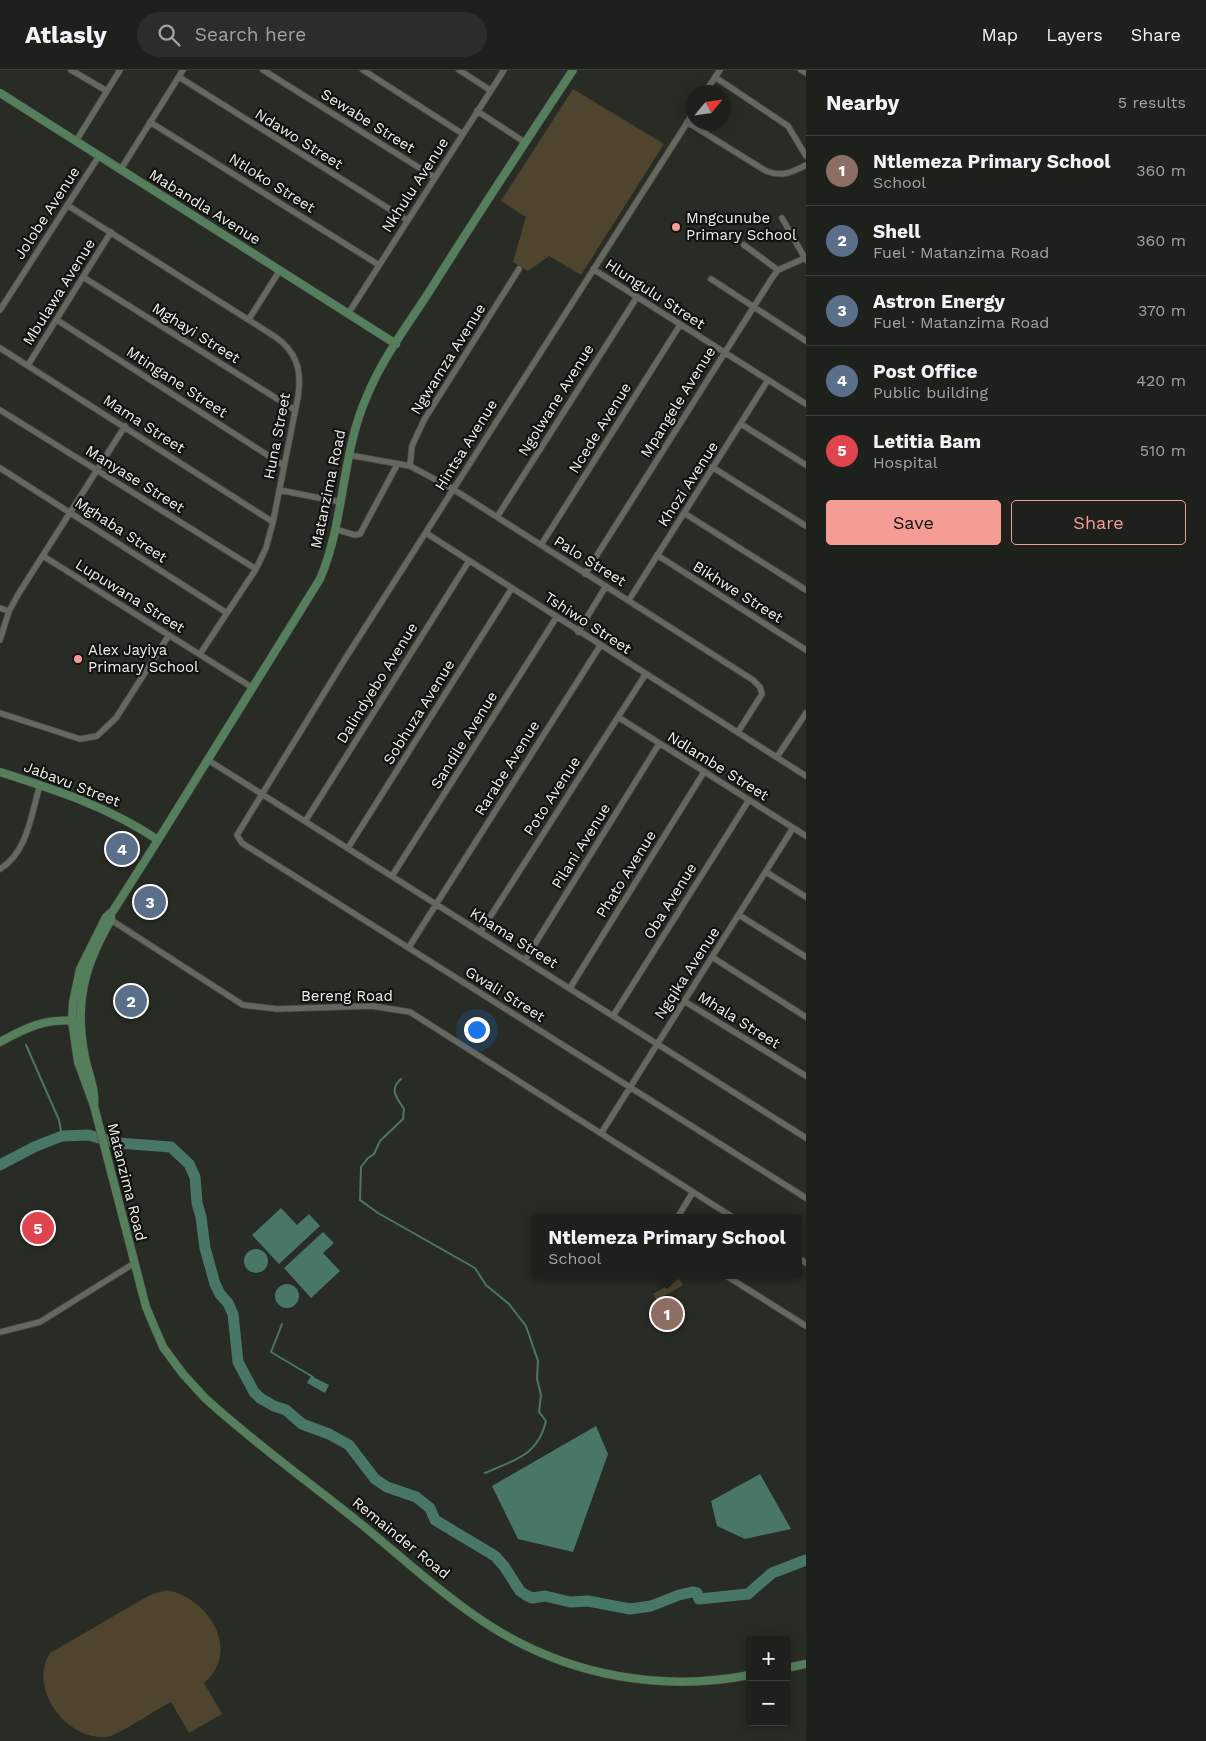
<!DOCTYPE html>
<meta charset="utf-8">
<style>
:root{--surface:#1e211b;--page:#2b2e28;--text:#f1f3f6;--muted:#a1a3a3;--line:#3c3e3a;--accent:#f59c95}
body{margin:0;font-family:"Work Sans",sans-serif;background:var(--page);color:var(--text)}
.controls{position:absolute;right:15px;bottom:15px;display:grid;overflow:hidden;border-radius:5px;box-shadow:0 2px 12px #0003}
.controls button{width:45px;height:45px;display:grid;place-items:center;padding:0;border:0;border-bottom:1px solid var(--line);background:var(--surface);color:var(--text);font:25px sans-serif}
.compass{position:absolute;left:686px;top:15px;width:45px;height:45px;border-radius:50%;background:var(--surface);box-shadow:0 2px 12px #0003;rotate:61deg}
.you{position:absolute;left:476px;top:959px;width:18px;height:18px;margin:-12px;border:4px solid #fff;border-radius:50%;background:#1a73e8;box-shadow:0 0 0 8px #1a73e833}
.badge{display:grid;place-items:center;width:32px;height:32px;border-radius:50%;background:var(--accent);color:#fff;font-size:16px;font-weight:700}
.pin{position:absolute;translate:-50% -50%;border:2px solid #fff;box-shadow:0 1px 5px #0006}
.popup{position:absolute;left:532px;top:1144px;width:270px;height:65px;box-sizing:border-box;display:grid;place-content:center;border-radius:5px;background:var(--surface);filter:drop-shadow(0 1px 4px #0005);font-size:16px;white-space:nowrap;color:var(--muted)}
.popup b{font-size:19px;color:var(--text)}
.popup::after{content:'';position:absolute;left:50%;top:100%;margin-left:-10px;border:10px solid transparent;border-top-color:var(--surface)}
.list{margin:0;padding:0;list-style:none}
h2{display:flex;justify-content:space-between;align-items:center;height:65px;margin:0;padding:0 20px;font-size:21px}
h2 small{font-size:16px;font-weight:400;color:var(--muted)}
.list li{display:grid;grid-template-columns:32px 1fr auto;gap:15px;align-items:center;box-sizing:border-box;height:70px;padding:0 20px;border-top:1px solid var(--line)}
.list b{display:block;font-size:19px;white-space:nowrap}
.list p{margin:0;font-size:16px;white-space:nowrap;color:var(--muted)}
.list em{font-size:16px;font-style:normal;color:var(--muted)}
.actions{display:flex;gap:10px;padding:15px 20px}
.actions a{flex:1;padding:11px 0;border:1px solid var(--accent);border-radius:5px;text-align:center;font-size:18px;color:var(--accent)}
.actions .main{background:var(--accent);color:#111}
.icon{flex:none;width:28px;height:28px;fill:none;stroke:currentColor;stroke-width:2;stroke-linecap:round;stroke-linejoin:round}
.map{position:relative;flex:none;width:806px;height:1671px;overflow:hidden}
header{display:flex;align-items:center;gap:30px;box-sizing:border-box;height:70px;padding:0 25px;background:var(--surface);border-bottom:1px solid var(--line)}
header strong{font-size:24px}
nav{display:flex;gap:28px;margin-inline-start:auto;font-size:18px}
.search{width:350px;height:45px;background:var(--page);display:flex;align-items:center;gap:12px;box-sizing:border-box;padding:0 18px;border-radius:28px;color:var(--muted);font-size:19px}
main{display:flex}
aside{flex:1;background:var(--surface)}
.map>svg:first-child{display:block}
</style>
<header>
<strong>Atlasly</strong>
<div class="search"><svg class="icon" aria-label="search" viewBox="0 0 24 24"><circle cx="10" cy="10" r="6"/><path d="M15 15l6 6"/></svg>Search here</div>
<nav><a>Map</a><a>Layers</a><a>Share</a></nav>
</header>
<main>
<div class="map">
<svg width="806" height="1671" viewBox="0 0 806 1671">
<rect width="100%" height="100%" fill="#282c24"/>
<path fill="#4f452f" d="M 573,19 L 664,74 L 581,205 L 549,186 L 528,201 L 513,192 L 526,147 L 501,131 Z
M 679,1209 L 683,1215 L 657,1230 L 653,1224 Z
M 167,1520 C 208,1528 242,1580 204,1613 L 222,1644 L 189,1663 L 171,1632 C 157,1639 120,1664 107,1667 C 65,1671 28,1617 50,1583 L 150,1525 Z"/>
<path fill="#487766" d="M 281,1138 L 297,1155 L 309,1144 L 320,1156 L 279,1194 L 252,1165 Z
M 323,1162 L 334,1173 L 323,1183 L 340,1201 L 311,1228 L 284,1198 Z
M244 1191a12 12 0 1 1 24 0a12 12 0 1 1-24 0Z
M275 1226a12 12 0 1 1 24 0a12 12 0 1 1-24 0Z
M 311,1306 L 329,1315 L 325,1323 L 307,1313 Z
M 596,1356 L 608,1384 L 573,1482 L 518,1469 L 492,1416 Z
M 760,1404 L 791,1459 L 745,1469 L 717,1456 L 711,1431 Z"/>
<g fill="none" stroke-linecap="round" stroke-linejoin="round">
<path stroke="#487766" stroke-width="2" d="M 26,975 L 59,1050 L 62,1066
M 401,1009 C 388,1020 398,1029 404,1039 L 403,1049 L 380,1071 L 374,1084 L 368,1088 L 361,1097 L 360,1130 L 378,1143 L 475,1198 L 486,1215 L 509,1234 L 526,1256 L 538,1291 L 537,1309 L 541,1325 L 539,1342 L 546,1351 C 538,1386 514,1390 485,1403
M 282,1254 L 271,1282 L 313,1307"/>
<path stroke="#487766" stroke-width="11" d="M 0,1095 L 34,1077 L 62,1066 L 88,1065 L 118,1073 L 171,1077 L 189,1094 L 195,1107 L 197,1133 L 201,1147 L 205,1178 L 215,1214 L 220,1224 L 228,1233 L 233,1244 L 238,1292 L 254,1322 L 260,1328 L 274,1336 L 286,1340 L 302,1354 L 329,1364 L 349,1375 L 375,1409 L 387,1417 L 416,1427 L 430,1438 L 435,1450 L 495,1486 L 504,1496 L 520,1521 L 526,1525 L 532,1528 L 545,1526 L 570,1532 L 588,1531 L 630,1539 L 651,1536 L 679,1525 L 692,1522 L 697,1523 L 699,1529 L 748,1524 L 772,1503 L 806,1490"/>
<g stroke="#464942" stroke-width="7">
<path id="street" d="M 71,0 L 107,21
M 263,0 L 434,107
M 363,0 L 463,64
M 459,0 L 490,20
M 801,0 L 806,3
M 179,7 L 407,150
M 715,7 L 788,56 L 806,86
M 705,22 L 720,0
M 477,41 L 526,73
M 694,42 L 345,589 L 237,765 L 242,773 L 806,1128
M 150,52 L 379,195
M 687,52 L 766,101 C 782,107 791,103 806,95
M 76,71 L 120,0
M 121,99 L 183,0
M 67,135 L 274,266 C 297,281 302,301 298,327 L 273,452 L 266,478 L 256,499 L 200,584
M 782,148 L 806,190
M 744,175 L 778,200
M 593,199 L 806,334
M 83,207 L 295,340
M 711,209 L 806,271
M 0,240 L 99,86
M 348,244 L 504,0
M 249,249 L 280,200
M 57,250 L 283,395
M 0,278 L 273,452
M 28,295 L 111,162
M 0,340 L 256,499
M 741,354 L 806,395
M 349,385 L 410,396 L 453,419 L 753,610 L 760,617 L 762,624 L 738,662
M 410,396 L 412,376 L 424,350 L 519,199
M 712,397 L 806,456
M 0,398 L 227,543
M 279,420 L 340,432
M 684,443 L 806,520
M 497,447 L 637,227
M 335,459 L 355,465 L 360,464 L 397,395
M 426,463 L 806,706
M 541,475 L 680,255
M 657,485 L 806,580
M 43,486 L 253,618
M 585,504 L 772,208 L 778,200 L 805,188
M 629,530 L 768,310
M 0,538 L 9,541
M 578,562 L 606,516
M 0,570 L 9,541 L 19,523 L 125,356
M 0,643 L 80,669 L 97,666 L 116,648 L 169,565
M 618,647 L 806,766
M 777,687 L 806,643
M 208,690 L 806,1068
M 306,750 L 469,491
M 348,778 L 512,518
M 0,799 C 28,782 31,744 40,715
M 766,802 L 806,827
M 392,806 L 556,548
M 739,845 L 806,887
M 108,848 L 243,935 L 277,939 L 372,936 L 410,942 L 734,1148
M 481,861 L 645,605
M 409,877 L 600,576
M 712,887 L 806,947
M 525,890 L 659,674
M 570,918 L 704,702
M 684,931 L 806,1006
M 613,946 L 749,730
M 602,1062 L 793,758
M 677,1148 L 693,1122
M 798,1188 L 806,1193
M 725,1205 L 806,1256
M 0,1262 L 40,1252 L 133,1194"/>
</g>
<g stroke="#464942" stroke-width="9">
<path id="secondary" d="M 573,0 C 524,74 476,147 429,222 C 407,256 382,289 367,326 C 341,384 345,451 320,509 L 158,770 L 113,841 L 106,847 L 80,899 L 73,932 L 72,951 L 78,992 L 94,1036 L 146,1237 L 163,1277 L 183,1304 L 205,1328 C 254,1373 309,1412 361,1454 C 404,1489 448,1530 495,1559 C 572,1606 662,1622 750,1605
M 0,23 L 396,274
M 0,702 C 56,720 109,737 158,770
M 0,972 C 25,958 46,948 75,951
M 94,1036 C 96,1020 88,1003 85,987 C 74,934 84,896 111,850 L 111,844
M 787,1598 L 806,1594"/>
</g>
<use href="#street" stroke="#64685f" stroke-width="5.5"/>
<use href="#secondary" stroke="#557f5c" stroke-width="8"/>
</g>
<g fill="#f59c95" stroke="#121310" stroke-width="2">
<circle cx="676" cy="157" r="5"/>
<circle cx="78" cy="589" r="5"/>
</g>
<g text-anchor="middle" stroke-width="4.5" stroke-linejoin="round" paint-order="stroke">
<g font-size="15" fill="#edefea" stroke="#121310">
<text transform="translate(368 51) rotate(32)" y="5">Sewabe Street</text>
<text transform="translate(299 69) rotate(32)" y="5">Ndawo Street</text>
<text transform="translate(272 113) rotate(32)" y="5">Ntloko Street</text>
<text transform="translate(415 115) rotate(-57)" y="5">Nkhulu Avenue</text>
<text transform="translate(205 137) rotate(32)" y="5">Mabandla Avenue</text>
<text transform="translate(47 143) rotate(-57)" y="5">Jolobe Avenue</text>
<text transform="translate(59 222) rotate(-58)" y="5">Mbulawa Avenue</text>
<text transform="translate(655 224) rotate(33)" y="5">Hlungulu Street</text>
<text transform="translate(196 263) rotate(32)" y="5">Mghayi Street</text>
<text transform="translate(448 289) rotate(-58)" y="5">Ngwamza Avenue</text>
<text transform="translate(177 312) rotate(33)" y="5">Mtingane Street</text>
<text transform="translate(556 330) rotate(-58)" y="5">Ngolwane Avenue</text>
<text transform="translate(678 332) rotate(-58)" y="5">Mpangele Avenue</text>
<text transform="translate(144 354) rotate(33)" y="5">Mama Street</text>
<text transform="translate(600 358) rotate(-58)" y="5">Ncede Avenue</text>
<text transform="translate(277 366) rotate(-79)" y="5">Huna Street</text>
<text transform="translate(466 375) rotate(-58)" y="5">Hintsa Avenue</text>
<text transform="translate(135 409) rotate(32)" y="5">Manyase Street</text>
<text transform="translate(688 414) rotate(-57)" y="5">Khozi Avenue</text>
<text transform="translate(328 419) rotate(-78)" y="5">Matanzima Road</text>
<text transform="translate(121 460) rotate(33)" y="5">Mghaba Street</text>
<text transform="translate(590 491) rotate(32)" y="5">Palo Street</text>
<text transform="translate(738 522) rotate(32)" y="5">Bikhwe Street</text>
<text transform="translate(130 526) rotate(32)" y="5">Lupuwana Street</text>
<text transform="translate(588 553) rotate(33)" y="5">Tshiwo Street</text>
<text transform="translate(377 613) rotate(-58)" y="5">Dalindyebo Avenue</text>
<text transform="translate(419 642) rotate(-58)" y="5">Sobhuza Avenue</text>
<text transform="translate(464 670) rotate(-58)" y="5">Sandile Avenue</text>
<text transform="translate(718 696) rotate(32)" y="5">Ndlambe Street</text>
<text transform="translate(507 698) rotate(-58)" y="5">Rarabe Avenue</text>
<text transform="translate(72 714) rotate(21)" y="5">Jabavu Street</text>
<text transform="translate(552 726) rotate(-57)" y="5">Poto Avenue</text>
<text transform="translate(581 776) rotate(-58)" y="5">Pilani Avenue</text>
<text transform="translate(626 804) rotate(-58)" y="5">Phato Avenue</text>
<text transform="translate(670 831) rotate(-58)" y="5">Oba Avenue</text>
<text transform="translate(514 868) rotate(32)" y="5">Khama Street</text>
<text transform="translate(687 903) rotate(-57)" y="5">Ngqika Avenue</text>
<text transform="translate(505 924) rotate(32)" y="5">Gwali Street</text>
<text x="347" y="931">Bereng Road</text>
<text transform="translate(739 950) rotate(32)" y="5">Mhala Street</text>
<text transform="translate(127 1112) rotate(76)" y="5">Matanzima Road</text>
<text transform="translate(401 1468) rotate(39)" y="5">Remainder Road</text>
</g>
<g font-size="15" fill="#edefea" stroke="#121310" text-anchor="start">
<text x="686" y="153">Mngcunube<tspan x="686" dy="17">Primary School</tspan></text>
<text x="88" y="585">Alex Jayiya<tspan x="88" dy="17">Primary School</tspan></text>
</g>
</g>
</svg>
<div class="controls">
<button>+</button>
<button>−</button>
</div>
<svg class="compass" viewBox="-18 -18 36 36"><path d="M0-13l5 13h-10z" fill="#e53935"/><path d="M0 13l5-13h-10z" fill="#a1a3a3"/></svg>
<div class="you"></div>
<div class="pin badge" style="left:667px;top:1244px;background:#8d6e63">1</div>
<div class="popup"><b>Ntlemeza Primary School</b>School</div>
<div class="pin badge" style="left:131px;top:931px;background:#5c6f8a">2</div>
<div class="pin badge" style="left:150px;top:832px;background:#5c6f8a">3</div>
<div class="pin badge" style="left:122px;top:779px;background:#5c6f8a">4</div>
<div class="pin badge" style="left:38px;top:1158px;background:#e0444e">5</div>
</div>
<aside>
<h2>Nearby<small>5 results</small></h2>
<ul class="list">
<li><span class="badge" style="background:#8d6e63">1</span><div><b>Ntlemeza Primary School</b><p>School</p></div><em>360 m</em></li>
<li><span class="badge" style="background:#5c6f8a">2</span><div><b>Shell</b><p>Fuel · Matanzima Road</p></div><em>360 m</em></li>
<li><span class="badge" style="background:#5c6f8a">3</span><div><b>Astron Energy</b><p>Fuel · Matanzima Road</p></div><em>370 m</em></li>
<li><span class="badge" style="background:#5c6f8a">4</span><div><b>Post Office</b><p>Public building</p></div><em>420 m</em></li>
<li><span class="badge" style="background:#e0444e">5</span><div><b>Letitia Bam</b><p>Hospital</p></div><em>510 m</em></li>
</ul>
<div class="actions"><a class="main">Save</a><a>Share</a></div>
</aside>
</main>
